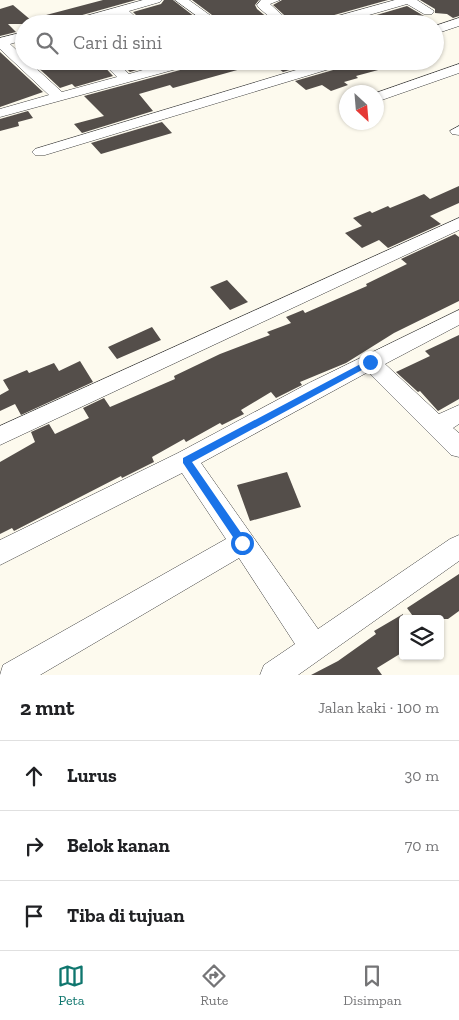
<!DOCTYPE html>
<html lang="id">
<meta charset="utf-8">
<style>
:root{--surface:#fff;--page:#f6f6f6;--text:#202124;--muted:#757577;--line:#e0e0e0;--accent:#0f766e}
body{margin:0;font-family:"Zilla Slab",serif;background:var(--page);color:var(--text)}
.controls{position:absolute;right:15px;bottom:15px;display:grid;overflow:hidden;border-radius:5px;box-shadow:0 1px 4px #0004}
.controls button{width:45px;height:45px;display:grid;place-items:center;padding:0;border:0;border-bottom:1px solid var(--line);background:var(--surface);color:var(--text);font:25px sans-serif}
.compass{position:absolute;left:339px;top:85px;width:45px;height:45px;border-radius:50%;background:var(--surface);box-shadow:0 1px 4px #0004;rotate:154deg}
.stop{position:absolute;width:15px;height:15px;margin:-11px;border:4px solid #1a73e8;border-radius:50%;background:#fff}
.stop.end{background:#1a73e8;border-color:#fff;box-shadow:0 1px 5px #0008}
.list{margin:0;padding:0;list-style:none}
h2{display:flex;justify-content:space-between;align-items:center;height:65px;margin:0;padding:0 20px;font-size:21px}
h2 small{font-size:16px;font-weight:400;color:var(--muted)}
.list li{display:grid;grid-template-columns:32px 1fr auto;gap:15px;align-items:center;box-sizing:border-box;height:70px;padding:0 20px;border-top:1px solid var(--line)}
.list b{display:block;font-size:19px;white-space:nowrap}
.list em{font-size:16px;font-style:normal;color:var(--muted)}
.icon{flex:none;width:28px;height:28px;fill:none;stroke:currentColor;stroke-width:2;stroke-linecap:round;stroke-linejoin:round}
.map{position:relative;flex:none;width:459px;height:675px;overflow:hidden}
.search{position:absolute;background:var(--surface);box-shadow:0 1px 4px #0004;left:15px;right:15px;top:15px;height:55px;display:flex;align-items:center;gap:12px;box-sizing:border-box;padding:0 18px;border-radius:28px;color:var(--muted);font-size:19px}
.sheet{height:275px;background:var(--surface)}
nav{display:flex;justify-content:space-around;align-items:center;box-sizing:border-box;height:70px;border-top:1px solid var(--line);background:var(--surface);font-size:14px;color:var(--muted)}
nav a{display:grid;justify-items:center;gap:2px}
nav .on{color:var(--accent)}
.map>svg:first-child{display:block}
</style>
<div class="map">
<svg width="459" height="675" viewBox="0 0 459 675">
<rect width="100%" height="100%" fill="#fdfaee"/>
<path fill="#544e4a" d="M 103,0 L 136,0 L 68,19 L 64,24 L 8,24 L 16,32 L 0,36 L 0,9 L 13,5 L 32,21 L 31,19 Z
M 164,0 L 173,0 L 204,24 L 145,24 L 133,12 L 161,4 Z
M 192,0 L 259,0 L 255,5 L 257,9 L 275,24 L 224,24 Z
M 282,0 L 388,0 L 320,19 L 316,24 L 294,24 L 273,5 Z
M 420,0 L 459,0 L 459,16 L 453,18 L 447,14 L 435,13 L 435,9 Z
M 407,6 L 424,16 L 399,24 L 346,24 Z
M 0,52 L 43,92 L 0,107 Z
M 31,61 L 99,61 L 113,76 L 75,87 L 72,84 L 60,88 Z
M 118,61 L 166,61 L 130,72 Z
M 198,61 L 247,61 L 248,67 L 173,88 L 170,85 L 139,94 L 153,111 L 82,133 L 74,124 L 104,116 L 84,96 L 195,66 Z
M 269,61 L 319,61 L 283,72 Z
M 349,61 L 392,61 L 393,66 L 356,76 L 358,78 L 344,82 L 348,85 L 331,91 L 322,85 L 306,90 L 295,81 L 347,66 Z
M 28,111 L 33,118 L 18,122 L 19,126 L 0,131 L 0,119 Z
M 162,122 L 172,133 L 101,154 L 91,143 Z
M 459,186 L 459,203 L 430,216 L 441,224 L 388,248 L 379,240 L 362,248 L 345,233 L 362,226 L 353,218 L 370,211 L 372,213 L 388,206 L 390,208 L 424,194 L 430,199 Z
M 455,234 L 459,237 L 459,301 L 394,333 L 346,363 L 300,382 L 302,385 L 276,398 L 271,392 L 241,410 L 244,414 L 222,425 L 220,423 L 186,442 L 184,439 L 152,457 L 154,462 L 122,478 L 121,476 L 14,531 L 12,528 L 0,534 L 0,462 L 35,442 L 31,432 L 49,424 L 55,434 L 89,418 L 83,408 L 104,398 L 110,407 L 175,379 L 174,376 L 220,354 L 270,335 L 267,332 L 291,323 L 286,317 L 303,310 L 305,313 L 367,286 L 366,284 L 407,264 L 401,259 Z
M 227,280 L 245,299 L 248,302 L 230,310 L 210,287 Z
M 152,327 L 161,340 L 117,359 L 108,347 Z
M 459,335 L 459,399 L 438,411 L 420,391 L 418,392 L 396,372 L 430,356 L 425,351 Z
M 80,361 L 93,382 L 21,415 L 15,404 L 0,411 L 0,395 L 9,390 L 3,380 L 27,370 L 29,373 L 54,363 L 59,371 Z
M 287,472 L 301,507 L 250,521 L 237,485 Z
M 459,574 L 459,611 L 448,619 L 415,619 L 407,608 Z
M 403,614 L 403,652 L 377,668 L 382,675 L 311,675 L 338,661 L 376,634 L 374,631 Z"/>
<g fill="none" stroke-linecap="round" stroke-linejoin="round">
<g stroke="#404040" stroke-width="1">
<path id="street" d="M 143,0 L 162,0 L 160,2 L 129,11 L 143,24 L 129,24 L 118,15 L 86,24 L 66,24 L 68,21 Z
M 175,0 L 189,0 L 222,24 L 208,24 Z
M 261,0 L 280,0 L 270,4 L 292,24 L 278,24 L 259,8 L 257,5 Z
M 395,0 L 417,0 L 434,11 L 432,14 L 424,14 L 407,4 L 338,24 L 318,24 L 320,21 Z
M 459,18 L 459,26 L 435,34 L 435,26 Z
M 24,32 L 24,40 L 10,44 L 24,57 L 24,61 L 28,61 L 62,92 L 117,77 L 101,61 L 115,61 L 129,74 L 174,61 L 196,61 L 195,64 L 0,117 L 0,109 L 49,95 L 0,49 L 0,38 Z
M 326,61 L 347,61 L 346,64 L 45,155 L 35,155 L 32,152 L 35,149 Z
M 459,64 L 459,73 L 376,102 L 376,93 Z
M 459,126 L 459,135 L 452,134 L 450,131 Z
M 459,218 L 459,230 L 0,445 L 0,426 Z
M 459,310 L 459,325 L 385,364 L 439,414 L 459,405 L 459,424 L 453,428 L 459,433 L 459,457 L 451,455 L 368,372 L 201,463 L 318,629 L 450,539 L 459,535 L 459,561 L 298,675 L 260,675 L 264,665 L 295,644 L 239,558 L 40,675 L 0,675 L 3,665 L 226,539 L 182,473 L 0,565 L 0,540 L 178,453 L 309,383 Z"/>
</g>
<use href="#street" fill="#fff" fill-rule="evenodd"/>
</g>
<path fill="#1a73e8" d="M 370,359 L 375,362 L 373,364 L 192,462 L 246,540 L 246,546 L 239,546 L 183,463 L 183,458 Z"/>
</svg>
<div class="controls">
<button><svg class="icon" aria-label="layers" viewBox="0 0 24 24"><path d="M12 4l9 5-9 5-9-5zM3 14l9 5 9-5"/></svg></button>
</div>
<svg class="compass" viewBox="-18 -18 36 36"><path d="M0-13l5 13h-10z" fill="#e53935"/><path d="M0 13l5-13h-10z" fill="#757577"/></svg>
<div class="stop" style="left:242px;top:543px"></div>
<div class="stop end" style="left:370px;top:362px"></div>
<div class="search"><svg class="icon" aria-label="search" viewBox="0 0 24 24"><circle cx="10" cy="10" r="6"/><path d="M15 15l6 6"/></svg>Cari di sini</div>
</div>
<section class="sheet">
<h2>2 mnt<small>Jalan kaki · 100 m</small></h2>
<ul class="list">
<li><svg class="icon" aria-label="ahead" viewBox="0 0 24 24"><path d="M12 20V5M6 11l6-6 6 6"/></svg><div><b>Lurus</b></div><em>30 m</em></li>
<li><svg class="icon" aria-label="right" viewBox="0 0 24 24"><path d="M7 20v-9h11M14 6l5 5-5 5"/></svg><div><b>Belok kanan</b></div><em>70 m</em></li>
<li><svg class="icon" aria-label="arrive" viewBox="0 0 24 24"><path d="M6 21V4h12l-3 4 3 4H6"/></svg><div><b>Tiba di tujuan</b></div></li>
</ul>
</section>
<nav>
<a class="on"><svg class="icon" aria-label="map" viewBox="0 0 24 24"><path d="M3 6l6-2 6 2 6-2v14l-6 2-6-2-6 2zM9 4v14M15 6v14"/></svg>Peta</a>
<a><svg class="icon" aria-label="directions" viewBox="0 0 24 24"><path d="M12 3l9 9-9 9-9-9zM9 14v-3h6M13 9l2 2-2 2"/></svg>Rute</a>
<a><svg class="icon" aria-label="saved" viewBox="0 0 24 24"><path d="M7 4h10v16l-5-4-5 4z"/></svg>Disimpan</a>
</nav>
